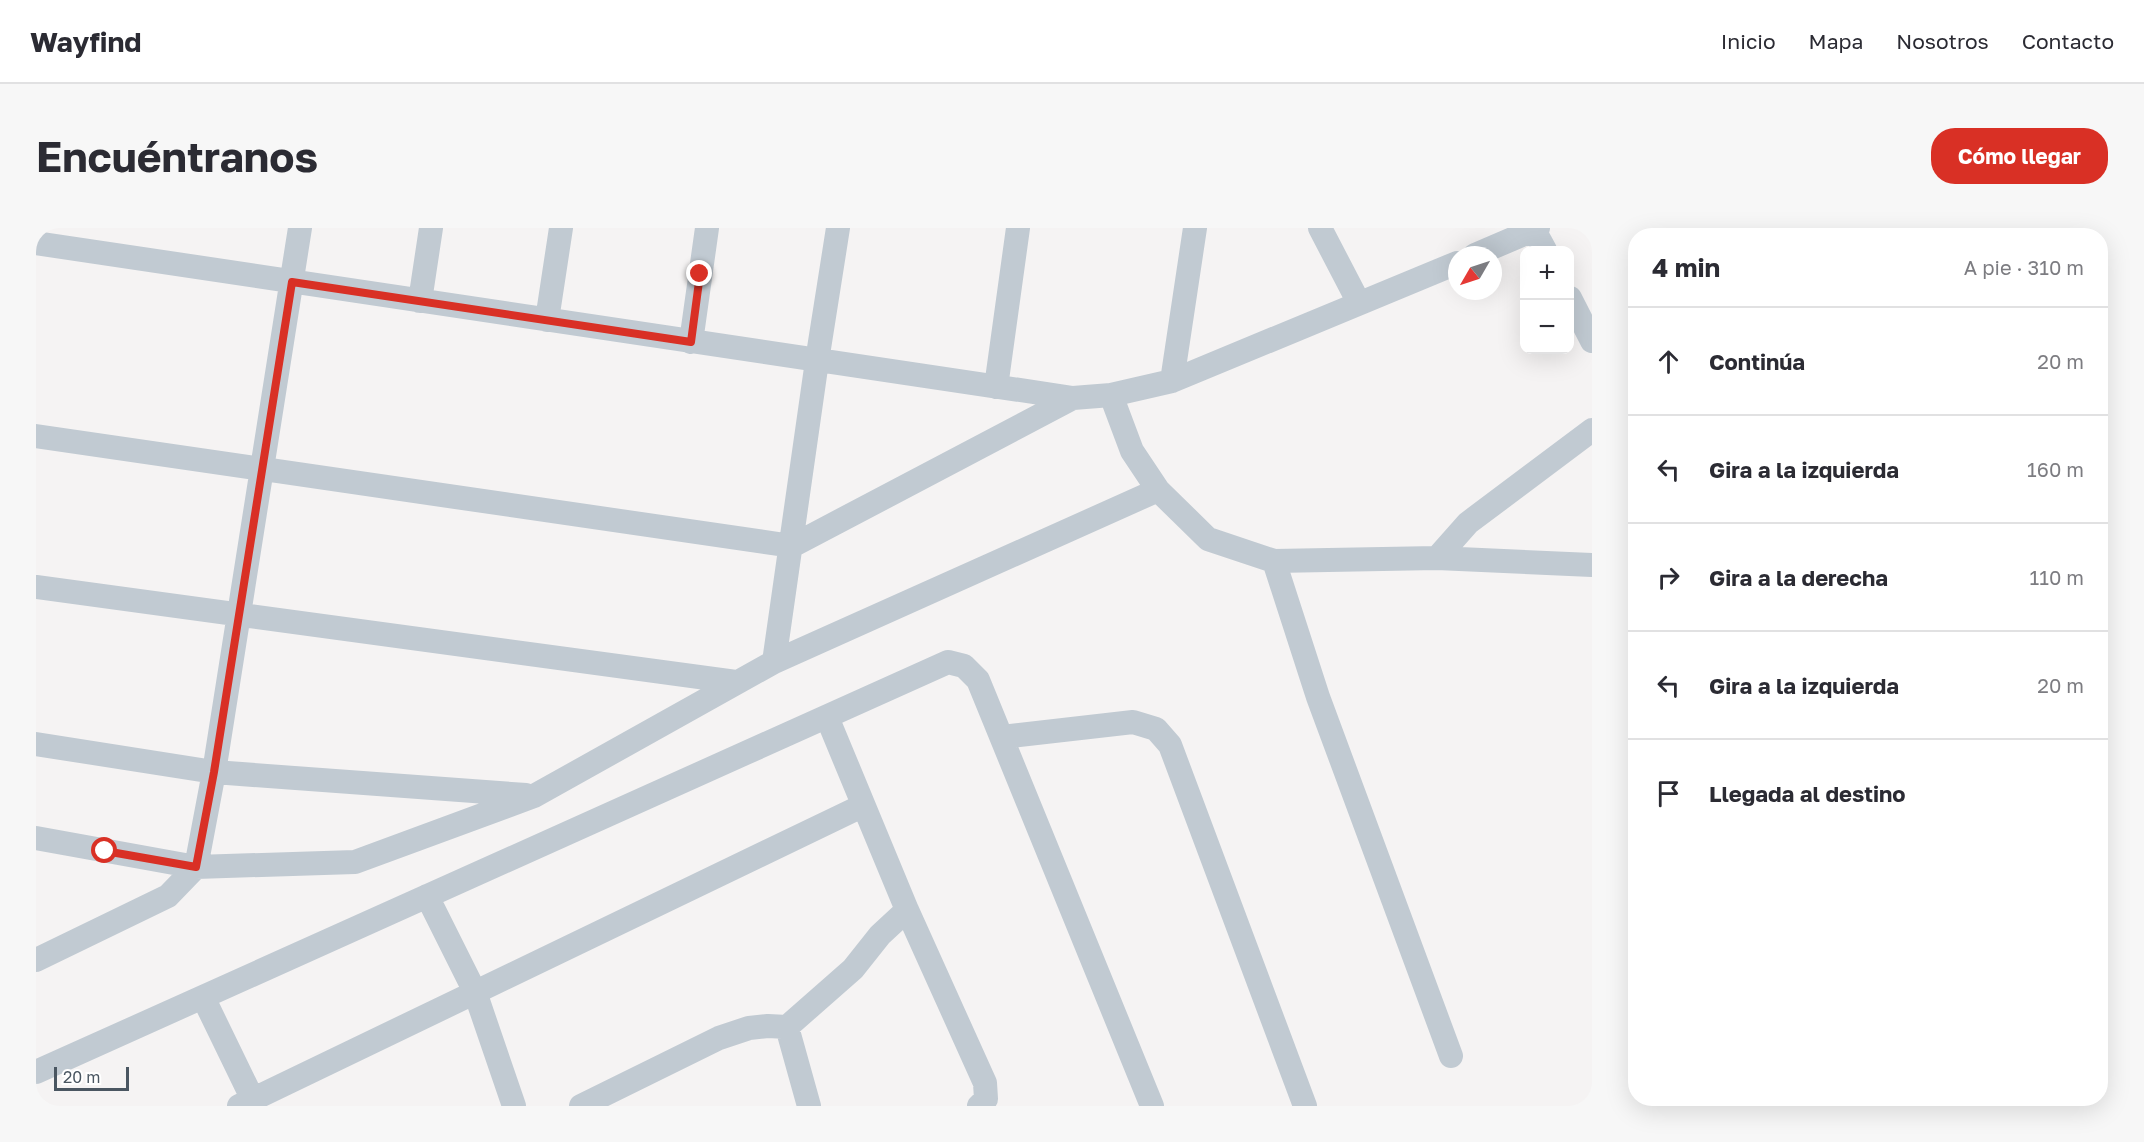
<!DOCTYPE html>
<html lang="es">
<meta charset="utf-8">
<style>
:root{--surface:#fff;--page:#f7f7f7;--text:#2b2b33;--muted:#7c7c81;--line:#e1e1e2;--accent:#d93025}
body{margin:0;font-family:"Golos Text",sans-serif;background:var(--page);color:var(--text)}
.controls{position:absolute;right:18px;top:18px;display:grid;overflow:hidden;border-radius:12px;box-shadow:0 6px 24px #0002}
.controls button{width:54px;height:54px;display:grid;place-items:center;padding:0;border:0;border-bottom:2px solid var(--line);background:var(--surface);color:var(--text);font:30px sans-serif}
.compass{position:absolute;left:1412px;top:18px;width:54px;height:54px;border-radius:50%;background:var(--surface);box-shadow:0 6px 24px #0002;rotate:231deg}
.scale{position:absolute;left:18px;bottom:15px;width:75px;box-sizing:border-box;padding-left:6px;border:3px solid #4a5661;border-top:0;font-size:16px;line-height:21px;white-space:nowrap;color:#4a5661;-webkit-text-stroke:4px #fff;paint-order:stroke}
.stop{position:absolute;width:18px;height:18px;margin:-14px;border:4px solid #d93025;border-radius:50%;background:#fff}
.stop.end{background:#d93025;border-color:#fff;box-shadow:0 2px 6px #0008}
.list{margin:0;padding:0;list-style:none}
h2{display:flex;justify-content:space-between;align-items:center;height:78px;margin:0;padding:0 24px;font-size:26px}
h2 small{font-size:20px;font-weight:400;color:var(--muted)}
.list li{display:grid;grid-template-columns:39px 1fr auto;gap:18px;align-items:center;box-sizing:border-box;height:108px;padding:0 24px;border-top:2px solid var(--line)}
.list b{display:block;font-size:22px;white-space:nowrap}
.list em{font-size:20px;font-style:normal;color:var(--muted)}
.icon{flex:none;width:33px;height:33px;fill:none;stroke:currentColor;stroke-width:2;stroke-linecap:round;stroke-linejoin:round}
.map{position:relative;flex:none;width:1556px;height:878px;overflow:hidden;border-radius:24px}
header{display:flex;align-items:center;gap:36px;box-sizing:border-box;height:84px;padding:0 30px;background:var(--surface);border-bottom:2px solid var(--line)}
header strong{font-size:28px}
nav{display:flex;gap:33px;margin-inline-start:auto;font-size:21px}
.intro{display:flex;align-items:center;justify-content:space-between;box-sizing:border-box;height:144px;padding:0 36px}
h1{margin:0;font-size:42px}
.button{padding:15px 27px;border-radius:24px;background:var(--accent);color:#fff;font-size:21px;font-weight:700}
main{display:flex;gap:36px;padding:0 36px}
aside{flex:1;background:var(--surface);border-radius:24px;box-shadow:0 6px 24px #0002}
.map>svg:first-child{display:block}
</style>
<header>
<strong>Wayfind</strong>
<nav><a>Inicio</a><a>Mapa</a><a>Nosotros</a><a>Contacto</a></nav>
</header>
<div class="intro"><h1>Encuéntranos</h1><a class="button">Cómo llegar</a></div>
<main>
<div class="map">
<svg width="1556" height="878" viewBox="0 0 1556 878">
<rect width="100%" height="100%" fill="#f5f3f3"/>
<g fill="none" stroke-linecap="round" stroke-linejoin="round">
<path stroke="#c1cad2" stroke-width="24" d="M 1284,0 L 1323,75
M 1497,0 L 1509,22
M 0,15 L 1037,170 L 1075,167 L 1136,153 L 1421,35
M 1439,27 L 1502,0
M 1534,70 L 1556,113
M 384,73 L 395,0
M 511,92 L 525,0
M 655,114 L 671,0
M 1136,153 L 1159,0
M 960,159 L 982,0
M 1075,167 L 1096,223 L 1122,262 L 1172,311 L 1238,333 L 1401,330 L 1432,295 L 1556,202
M 0,208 L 756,318 L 1037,170
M 1401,330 L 1556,337
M 1238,333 L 1282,469 L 1415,828
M 0,359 L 700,454
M 738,434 L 1122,262
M 791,489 L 871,682 L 949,855 L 950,871 L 943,878
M 966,509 L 1097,494 L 1120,501 L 1134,517 L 1269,878
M 0,516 L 178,544 L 490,567
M 0,610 L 160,639 L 319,634 L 498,568 L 738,434 L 781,133 L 802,0
M 391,668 L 439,764 L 478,878
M 0,732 L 132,668 L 160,639 L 178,544 L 264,0
M 167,769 L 217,872
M 751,799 L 773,878
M 0,844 L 912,434 L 928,438 L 942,452 L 1116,878
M 203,878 L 826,578
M 545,878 L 683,810 L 713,800 L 732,798 L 751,799 L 817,741 L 844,707 L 871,682"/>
</g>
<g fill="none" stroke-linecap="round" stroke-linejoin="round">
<path stroke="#d93025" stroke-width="8" d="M 69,623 L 160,639 L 178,544 L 256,54 L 655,114 L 664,46"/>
</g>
</svg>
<div class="controls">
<button>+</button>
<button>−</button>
</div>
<svg class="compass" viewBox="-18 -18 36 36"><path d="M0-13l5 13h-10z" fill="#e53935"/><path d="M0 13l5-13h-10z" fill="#7c7c81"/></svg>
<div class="scale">20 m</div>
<div class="stop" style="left:69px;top:623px"></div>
<div class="stop end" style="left:664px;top:46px"></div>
</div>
<aside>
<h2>4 min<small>A pie · 310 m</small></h2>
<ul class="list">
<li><svg class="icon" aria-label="ahead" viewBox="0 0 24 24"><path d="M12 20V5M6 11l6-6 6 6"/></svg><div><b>Continúa</b></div><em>20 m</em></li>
<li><svg class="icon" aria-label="left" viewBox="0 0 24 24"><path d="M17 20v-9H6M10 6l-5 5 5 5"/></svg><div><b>Gira a la izquierda</b></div><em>160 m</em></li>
<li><svg class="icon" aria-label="right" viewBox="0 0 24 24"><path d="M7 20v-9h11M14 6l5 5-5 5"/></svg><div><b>Gira a la derecha</b></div><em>110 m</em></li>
<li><svg class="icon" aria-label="left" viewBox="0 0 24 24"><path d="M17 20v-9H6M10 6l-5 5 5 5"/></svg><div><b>Gira a la izquierda</b></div><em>20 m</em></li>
<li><svg class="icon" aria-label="arrive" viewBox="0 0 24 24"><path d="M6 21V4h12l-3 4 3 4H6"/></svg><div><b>Llegada al destino</b></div></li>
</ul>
</aside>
</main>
